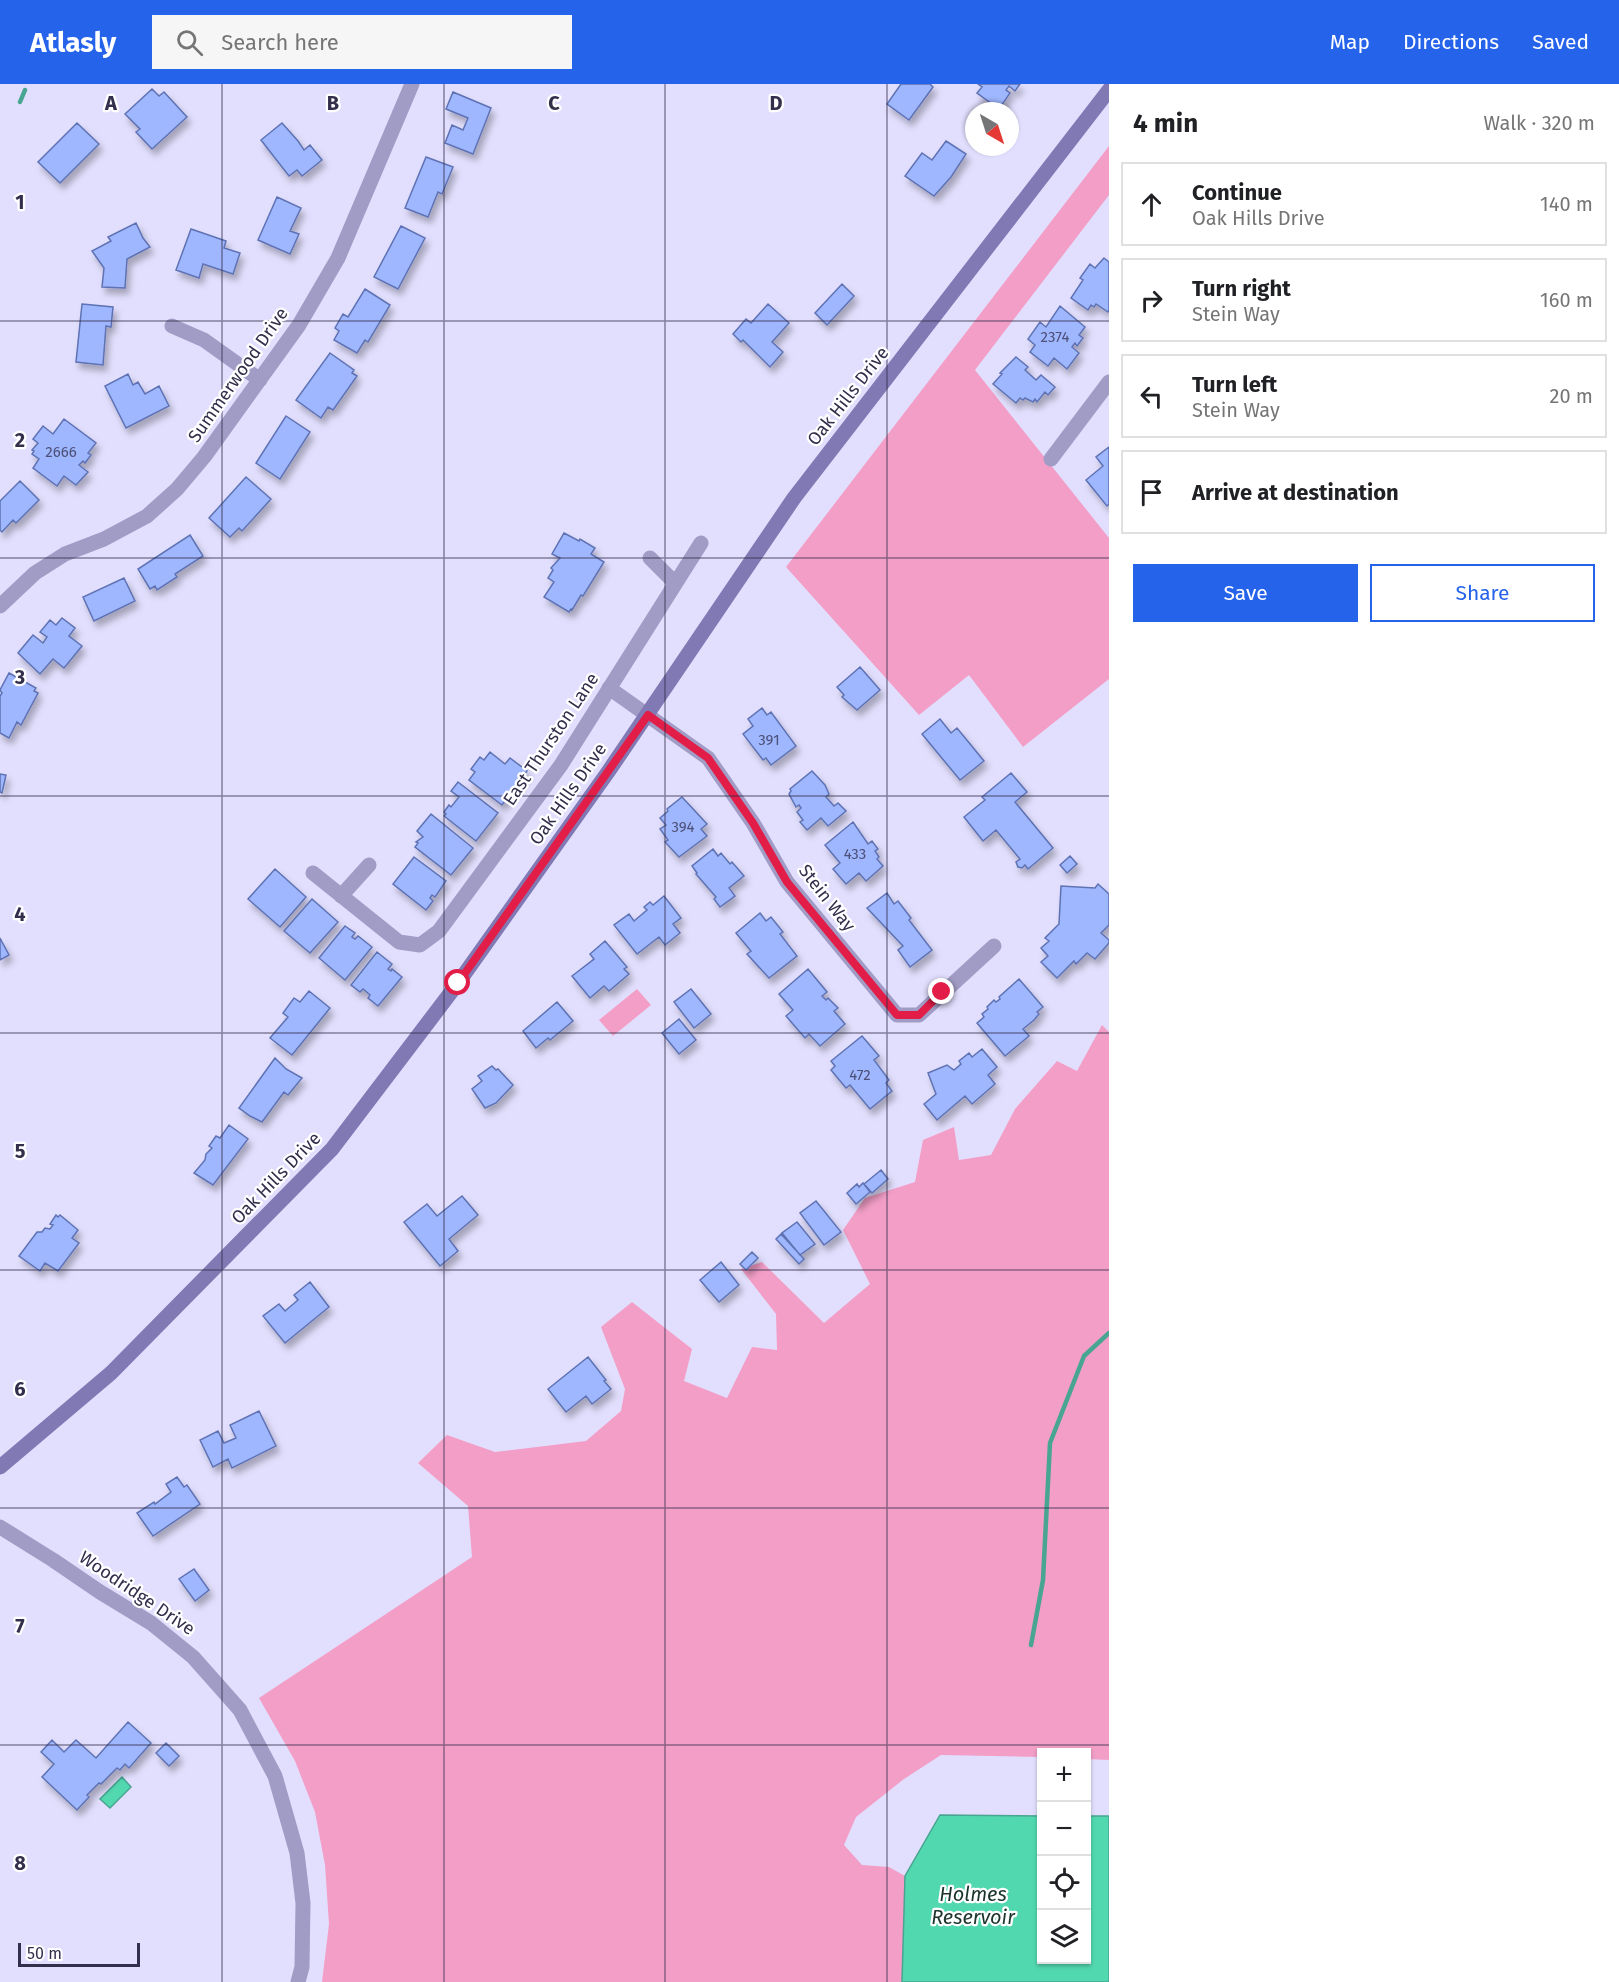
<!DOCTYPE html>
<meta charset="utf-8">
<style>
:root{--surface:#fff;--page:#f6f6f6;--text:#202124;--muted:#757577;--line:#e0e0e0;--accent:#2563eb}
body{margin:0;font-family:"Fira Sans",sans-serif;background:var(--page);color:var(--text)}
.controls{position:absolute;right:18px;bottom:18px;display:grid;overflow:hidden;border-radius:0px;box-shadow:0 2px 4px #0004}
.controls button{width:54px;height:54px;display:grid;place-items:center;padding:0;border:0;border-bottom:2px solid var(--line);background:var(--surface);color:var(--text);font:30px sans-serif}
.compass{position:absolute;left:965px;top:18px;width:54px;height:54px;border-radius:50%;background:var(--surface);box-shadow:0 2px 4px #0004;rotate:141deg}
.scale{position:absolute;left:18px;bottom:15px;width:122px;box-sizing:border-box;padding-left:6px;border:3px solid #322e4b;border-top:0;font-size:16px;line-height:21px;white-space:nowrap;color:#322e4b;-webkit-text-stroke:4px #fff;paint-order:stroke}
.stop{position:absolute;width:18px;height:18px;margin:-14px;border:4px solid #e11d48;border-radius:50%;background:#fff}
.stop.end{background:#e11d48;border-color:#fff;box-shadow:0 2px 6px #0008}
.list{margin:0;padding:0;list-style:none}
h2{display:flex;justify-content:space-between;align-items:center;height:78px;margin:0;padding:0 24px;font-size:26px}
h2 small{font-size:20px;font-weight:400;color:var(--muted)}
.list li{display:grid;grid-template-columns:39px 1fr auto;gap:18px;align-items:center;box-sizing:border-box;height:84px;margin:0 12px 12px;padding:0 12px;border:2px solid var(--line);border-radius:0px}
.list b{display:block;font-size:22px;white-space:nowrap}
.list p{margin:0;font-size:20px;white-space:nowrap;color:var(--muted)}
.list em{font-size:20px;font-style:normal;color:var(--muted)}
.actions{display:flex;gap:12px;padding:18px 24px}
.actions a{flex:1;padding:14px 0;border:2px solid var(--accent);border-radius:0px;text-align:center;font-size:21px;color:var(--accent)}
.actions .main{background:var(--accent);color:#fff}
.icon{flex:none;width:33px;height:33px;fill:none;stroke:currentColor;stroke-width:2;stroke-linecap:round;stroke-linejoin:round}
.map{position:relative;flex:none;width:1109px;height:1898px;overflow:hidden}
header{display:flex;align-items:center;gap:36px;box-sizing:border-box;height:84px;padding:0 30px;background:var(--accent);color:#fff}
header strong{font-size:28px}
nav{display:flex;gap:33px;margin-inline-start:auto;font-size:21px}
.search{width:420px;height:54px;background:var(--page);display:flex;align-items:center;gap:15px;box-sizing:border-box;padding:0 21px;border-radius:0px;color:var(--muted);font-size:22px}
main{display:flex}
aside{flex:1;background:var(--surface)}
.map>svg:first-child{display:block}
</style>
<header>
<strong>Atlasly</strong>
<div class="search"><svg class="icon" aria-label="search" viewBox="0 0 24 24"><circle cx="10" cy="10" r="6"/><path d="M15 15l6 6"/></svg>Search here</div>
<nav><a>Map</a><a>Directions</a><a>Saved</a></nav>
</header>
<main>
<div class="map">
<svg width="1109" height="1898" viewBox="0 0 1109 1898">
<defs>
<filter id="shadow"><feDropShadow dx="3.5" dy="6" stdDeviation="3" flood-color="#0004"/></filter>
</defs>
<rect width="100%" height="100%" fill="#e2dffe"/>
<path fill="#f39ec7" d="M 1109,62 L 1109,111 L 975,286 L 1109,454 L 1109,595 L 1023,663 L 969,591 L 919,631 L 786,483 Z
M 637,905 L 651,921 L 613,952 L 599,936 Z
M 1102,941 L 1109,948 L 1109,1676 L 1087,1675 L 1086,1668 L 1042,1668 L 1041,1673 L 941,1671 L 904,1695 L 856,1733 L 844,1761 L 862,1781 L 889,1783 L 905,1792 L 902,1898 L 322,1898 L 329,1840 L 325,1781 L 315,1728 L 295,1677 L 259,1614 L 472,1473 L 468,1422 L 418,1379 L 447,1351 L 495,1368 L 586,1357 L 621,1327 L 625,1305 L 601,1243 L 632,1218 L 692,1265 L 684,1297 L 727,1314 L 752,1263 L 777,1266 L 776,1230 L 741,1185 L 762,1178 L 824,1239 L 870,1200 L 843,1146 L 865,1114 L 915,1098 L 923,1056 L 954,1043 L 959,1076 L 991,1071 L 1015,1025 L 1057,977 L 1077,987 Z"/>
<path fill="#52d8af" stroke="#48a591" stroke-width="1.5" d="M 122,1693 L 131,1703 L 110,1724 L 100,1715 Z
M 940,1731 L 1041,1732 L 1042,1876 L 1086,1876 L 1087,1732 L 1109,1732 L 1109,1898 L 902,1898 L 905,1792 Z"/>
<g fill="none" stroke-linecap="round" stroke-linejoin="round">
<path stroke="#48a591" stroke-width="4.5" d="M 20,18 L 25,6
M 1031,1561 L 1043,1496 L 1050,1359 L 1084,1272 L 1109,1249"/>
</g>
<path fill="#9fb7fe" stroke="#5e72b3" stroke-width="1.5" filter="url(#shadow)" d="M 901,0 L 930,0 L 933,3 L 909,36 L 887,20 Z
M 978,0 L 1020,0 L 1015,7 L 1009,2 L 1006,6 L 1010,9 L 999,25 L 977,9 L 982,3 Z
M 152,5 L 159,12 L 164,8 L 187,33 L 152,65 L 136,48 L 140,45 L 125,30 Z
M 453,8 L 491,24 L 473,70 L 445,59 L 452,41 L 463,46 L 468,34 L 446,25 Z
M 77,39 L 99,60 L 60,99 L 38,78 Z
M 282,39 L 298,57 L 304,66 L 310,61 L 322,76 L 302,92 L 297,86 L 289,92 L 261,56 Z
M 946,57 L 966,70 L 951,93 L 934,112 L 905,92 L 922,69 L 932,76 Z
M 426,73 L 453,83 L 442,110 L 438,108 L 428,133 L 405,124 Z
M 277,113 L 301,124 L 290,147 L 299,150 L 290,170 L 258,156 Z
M 136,139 L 143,154 L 150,163 L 127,175 L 125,204 L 102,203 L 104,184 L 92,167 L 111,157 L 108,153 Z
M 401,142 L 425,154 L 398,205 L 374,193 Z
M 191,145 L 226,157 L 224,164 L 240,169 L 233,190 L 203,180 L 199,194 L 176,186 Z
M 1104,174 L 1109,178 L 1109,226 L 1108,228 L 1096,220 L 1094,223 L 1091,221 L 1088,226 L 1071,214 L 1083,196 L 1080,194 L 1090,180 L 1095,184 Z
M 842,200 L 854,212 L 827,241 L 815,229 Z
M 365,205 L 390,221 L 368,258 L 365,256 L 357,269 L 334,256 L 339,247 L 335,244 L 343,230 L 348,233 Z
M 82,220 L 113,223 L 111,243 L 106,242 L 103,281 L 76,278 Z
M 768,220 L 789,239 L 772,258 L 783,268 L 770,283 L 743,256 L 741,258 L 733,250 L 746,235 L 751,239 Z
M 1060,222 L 1085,243 L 1079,251 L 1083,254 L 1077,262 L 1075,259 L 1072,263 L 1079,269 L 1067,285 L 1054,274 L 1048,282 L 1030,268 L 1035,261 L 1028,255 L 1040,238 L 1046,243 Z
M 330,269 L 354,286 L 352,289 L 357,292 L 333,326 L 328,323 L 321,334 L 296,316 Z
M 1016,273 L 1028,283 L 1025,286 L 1036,296 L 1041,291 L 1055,303 L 1048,311 L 1045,308 L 1037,318 L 1035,315 L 1033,318 L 1025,314 L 1023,316 L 1020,314 L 1016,319 L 993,300 L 1002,290 L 1000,289 Z
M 128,290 L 133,301 L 138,298 L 145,310 L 159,302 L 169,322 L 126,344 L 105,302 Z
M 286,332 L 310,348 L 280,395 L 256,379 Z
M 64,335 L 96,359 L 88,369 L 91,371 L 85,379 L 83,377 L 79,381 L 88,388 L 76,401 L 64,392 L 57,402 L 33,384 L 39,375 L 32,370 L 34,367 L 32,366 L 38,359 L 33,355 L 43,342 L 53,350 Z
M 1109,363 L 1109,420 L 1107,422 L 1086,396 L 1103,382 L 1096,373 Z
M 246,393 L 271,415 L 242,447 L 239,444 L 230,453 L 209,434 Z
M 20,397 L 39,416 L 16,439 L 13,436 L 2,448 L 0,446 L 0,417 Z
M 564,449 L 579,457 L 580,455 L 595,464 L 591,470 L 604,478 L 583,512 L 581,511 L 572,526 L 571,525 L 569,528 L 544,513 L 554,498 L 548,494 L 553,486 L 551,484 L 560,474 L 552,470 Z
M 190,451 L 203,472 L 175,490 L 177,493 L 157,506 L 155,502 L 150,505 L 138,485 Z
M 124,494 L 135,517 L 94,537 L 83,513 Z
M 62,534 L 75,544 L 69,552 L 82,562 L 64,584 L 53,575 L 40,590 L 18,569 L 33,551 L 43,559 L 47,553 L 40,548 L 50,536 L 56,541 Z
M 860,583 L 880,606 L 857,626 L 842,613 L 844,611 L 837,603 Z
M 9,589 L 36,604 L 34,607 L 38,609 L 21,641 L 17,638 L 9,654 L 0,649 L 0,612 L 2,609 L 0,606 Z
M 762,624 L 767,631 L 771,628 L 796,662 L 771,681 L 766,674 L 763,676 L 743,650 L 753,642 L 748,635 Z
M 940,635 L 951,649 L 957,644 L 984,677 L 960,696 L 922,650 Z
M 490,668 L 505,680 L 510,674 L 527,687 L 502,721 L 469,696 L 475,688 L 471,685 L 480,673 L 484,676 Z
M 812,687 L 825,701 L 829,710 L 826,713 L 834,722 L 838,719 L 846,727 L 828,742 L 821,734 L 807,746 L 800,738 L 803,736 L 797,728 L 801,724 L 799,721 L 796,723 L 789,710 L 791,707 L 790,705 Z
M 1011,689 L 1027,708 L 1015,718 L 1053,764 L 1028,785 L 1025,781 L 1022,784 L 1018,783 L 1016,778 L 1020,775 L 996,746 L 983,757 L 964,733 L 985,716 L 982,713 Z
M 0,690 L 6,691 L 2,709 L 0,708 Z
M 458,698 L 498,729 L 476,757 L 444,732 L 446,730 L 444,728 L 449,721 L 451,723 L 459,713 L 451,707 Z
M 682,713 L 707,740 L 701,745 L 707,752 L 679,773 L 665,758 L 668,756 L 660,745 L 666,741 L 660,734 L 668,727 L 667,725 Z
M 431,730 L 473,764 L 451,791 L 415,763 L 418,759 L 416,758 L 423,753 L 417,747 Z
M 853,738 L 868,760 L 872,757 L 878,765 L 875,767 L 879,773 L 877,775 L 883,782 L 866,797 L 859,789 L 846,800 L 833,785 L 840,779 L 825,761 Z
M 713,765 L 718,772 L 721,769 L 730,780 L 732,778 L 744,792 L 729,804 L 735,812 L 720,823 L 714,815 L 716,813 L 696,790 L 697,789 L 692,782 Z
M 1070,772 L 1077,780 L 1067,789 L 1060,781 Z
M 414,773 L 446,797 L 435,813 L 432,811 L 430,814 L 433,817 L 426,826 L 393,800 Z
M 275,785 L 306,813 L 280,843 L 248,815 Z
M 1098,800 L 1109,810 L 1109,841 L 1101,849 L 1109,856 L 1109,859 L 1095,875 L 1087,869 L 1076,880 L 1074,877 L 1057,894 L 1041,878 L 1048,872 L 1041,864 L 1049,857 L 1045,854 L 1059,840 L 1061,802 L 1095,804 Z
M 887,809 L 894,820 L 898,817 L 911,834 L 909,836 L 932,866 L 910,883 L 898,866 L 903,862 L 867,824 Z
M 664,812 L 681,834 L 673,840 L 680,849 L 665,861 L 659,853 L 637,870 L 614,841 L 629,830 L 634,837 L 647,826 L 644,823 L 650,818 L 653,821 Z
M 312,815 L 338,838 L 310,869 L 284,847 Z
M 760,829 L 766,837 L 771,833 L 783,848 L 780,850 L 797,872 L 769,894 L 747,870 L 751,867 L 736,849 Z
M 345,842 L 355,849 L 352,853 L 355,855 L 358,852 L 372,863 L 345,896 L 319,874 Z
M 0,854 L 9,871 L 0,876 Z
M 605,857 L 627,883 L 624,885 L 629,890 L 609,907 L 604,902 L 590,914 L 572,892 L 594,875 L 590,870 Z
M 377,868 L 392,880 L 388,885 L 391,887 L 392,885 L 402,893 L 378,922 L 368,914 L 370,911 L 363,905 L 360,908 L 351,901 Z
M 808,885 L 827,908 L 822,912 L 826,916 L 828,914 L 838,924 L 834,927 L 845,940 L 820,962 L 809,950 L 805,954 L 786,932 L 793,926 L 779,910 Z
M 1019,895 L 1043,923 L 1037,928 L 1039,930 L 1034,936 L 1023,945 L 1029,952 L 1005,972 L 977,939 L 984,933 L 982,930 L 988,925 L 987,923 L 994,916 L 996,918 L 1000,915 L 999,913 Z
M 691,905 L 711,930 L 694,944 L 674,918 Z
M 309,907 L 330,924 L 292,971 L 270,954 L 288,933 L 283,929 L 294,914 L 300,918 Z
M 557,918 L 573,937 L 550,956 L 548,954 L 536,964 L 523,947 Z
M 679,935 L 696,956 L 679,970 L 662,949 Z
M 862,952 L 879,972 L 874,976 L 889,996 L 886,999 L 892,1007 L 870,1025 L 850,1001 L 846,1004 L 831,986 L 835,982 L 831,977 Z
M 982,965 L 997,983 L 988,991 L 995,1000 L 972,1020 L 965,1012 L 937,1036 L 924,1020 L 936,1010 L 928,989 L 947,981 L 954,986 L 961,980 L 959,977 L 969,969 L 972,973 Z
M 275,974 L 286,985 L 302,994 L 288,1011 L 284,1008 L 262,1038 L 250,1032 L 239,1024 Z
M 492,982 L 496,986 L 498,985 L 513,1001 L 496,1019 L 485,1024 L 472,1005 L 482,997 L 478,992 Z
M 229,1041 L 248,1055 L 213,1101 L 194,1089 L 205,1076 L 206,1070 L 212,1064 L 209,1062 L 216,1052 L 220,1054 Z
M 881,1086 L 888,1095 L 872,1109 L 864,1100 Z
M 863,1099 L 870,1108 L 856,1120 L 847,1109 L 857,1100 L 859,1103 Z
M 462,1112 L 478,1131 L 449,1155 L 458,1167 L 440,1182 L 404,1138 L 427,1120 L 437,1132 Z
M 816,1117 L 841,1148 L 824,1161 L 800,1129 Z
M 56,1131 L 58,1133 L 60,1131 L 78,1146 L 72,1154 L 79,1159 L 58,1187 L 45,1179 L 40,1187 L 19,1172 L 37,1148 L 42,1148 L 45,1144 L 50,1145 L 53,1141 L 50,1140 Z
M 797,1138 L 815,1160 L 800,1171 L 782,1149 Z
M 781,1150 L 804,1175 L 799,1180 L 776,1155 Z
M 752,1168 L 758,1174 L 746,1186 L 740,1180 Z
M 721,1178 L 739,1201 L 719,1218 L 700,1196 Z
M 310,1198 L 329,1223 L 285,1259 L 263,1232 L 279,1220 L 285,1227 L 298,1216 L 294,1211 Z
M 588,1273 L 606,1296 L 604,1297 L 611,1305 L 592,1320 L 586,1312 L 566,1328 L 548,1305 Z
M 259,1327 L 276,1362 L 232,1384 L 228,1375 L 213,1383 L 200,1356 L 218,1347 L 224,1359 L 236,1354 L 230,1341 Z
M 177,1393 L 184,1403 L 187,1401 L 200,1420 L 153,1452 L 137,1429 L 154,1418 L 155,1420 L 171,1408 L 166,1400 Z
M 194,1485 L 209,1506 L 195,1517 L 179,1495 Z
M 128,1638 L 151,1659 L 129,1684 L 125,1680 L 120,1686 L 117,1684 L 101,1700 L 99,1699 L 87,1711 L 89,1713 L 77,1726 L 42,1693 L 54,1680 L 41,1668 L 52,1656 L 64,1668 L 76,1656 L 96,1674 Z
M 166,1659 L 179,1672 L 169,1682 L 156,1669 Z"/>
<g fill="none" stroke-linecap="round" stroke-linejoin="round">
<path stroke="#a09cc5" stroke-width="15" d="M 172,242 L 204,256 L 260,296
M 1051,375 L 1109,298
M 650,474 L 675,499
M 0,522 L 35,489 L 65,470 L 104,455 L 147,432 L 177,405 L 204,373 L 299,241 L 338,174 L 412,0
M 609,604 L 708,674 L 753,739 L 787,798 L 897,931 L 919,931 L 994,862
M 313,789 L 399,858 L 420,861 L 439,847 L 561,681 L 701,459
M 341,812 L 369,781
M 0,1443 L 53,1476 L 100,1508 L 151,1539 L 193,1573 L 240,1626 L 275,1692 L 297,1769 L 303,1819 L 302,1883 L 298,1898"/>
<path stroke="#8179b4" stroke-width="15" d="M 0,1383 L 111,1289 L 332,1065 L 458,899 L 608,688 L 794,414 L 1109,6"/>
</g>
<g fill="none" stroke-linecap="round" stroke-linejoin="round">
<path stroke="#e11d48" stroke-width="8" d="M 458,899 L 648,631 L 708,674 L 753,739 L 787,798 L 897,931 L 919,931 L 942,908"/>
</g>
<path fill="none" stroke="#322e4b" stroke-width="1.5" stroke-opacity="0.55" d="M 222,0 L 222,1898M 444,0 L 444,1898M 665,0 L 665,1898M 887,0 L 887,1898M 0,237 L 1109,237M 0,474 L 1109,474M 0,712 L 1109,712M 0,949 L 1109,949M 0,1186 L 1109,1186M 0,1424 L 1109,1424M 0,1661 L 1109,1661"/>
<g text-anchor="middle" stroke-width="4.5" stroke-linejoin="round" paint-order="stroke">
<g font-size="15" fill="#4d5078">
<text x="1055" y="258">2374</text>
<text x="61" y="373">2666</text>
<text x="769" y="661">391</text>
<text x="683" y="748">394</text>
<text x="855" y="775">433</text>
<text x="860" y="996">472</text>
</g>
<g font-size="18" fill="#322e4b" stroke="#fff">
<text transform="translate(238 291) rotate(-55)" y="6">Summerwood Drive</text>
<text transform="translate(848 312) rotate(-52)" y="6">Oak Hills Drive</text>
<text transform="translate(551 655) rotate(-56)" y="6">East Thurston Lane</text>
<text transform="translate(568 710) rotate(-55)" y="6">Oak Hills Drive</text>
<text transform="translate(827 814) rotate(52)" y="6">Stein Way</text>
<text transform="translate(276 1094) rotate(-46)" y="6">Oak Hills Drive</text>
<text transform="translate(137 1509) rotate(34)" y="6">Woodridge Drive</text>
</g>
<g font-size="20" font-style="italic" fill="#1d342c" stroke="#fff">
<text x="973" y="1817">Holmes<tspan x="973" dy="23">Reservoir</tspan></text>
</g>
</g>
<g font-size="20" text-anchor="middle" font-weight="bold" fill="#322e4b" stroke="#fff" stroke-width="4.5" stroke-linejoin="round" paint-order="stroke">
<text x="111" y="26">A</text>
<text x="333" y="26">B</text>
<text x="554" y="26">C</text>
<text x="776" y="26">D</text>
<text x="20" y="125">1</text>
<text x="20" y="363">2</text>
<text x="20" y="600">3</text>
<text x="20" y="837">4</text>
<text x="20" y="1074">5</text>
<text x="20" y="1312">6</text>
<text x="20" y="1549">7</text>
<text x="20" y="1786">8</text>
</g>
</svg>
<div class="controls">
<button>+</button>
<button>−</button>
<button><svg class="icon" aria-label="locate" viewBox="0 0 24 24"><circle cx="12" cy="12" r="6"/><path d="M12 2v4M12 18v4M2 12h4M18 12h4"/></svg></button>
<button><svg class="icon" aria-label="layers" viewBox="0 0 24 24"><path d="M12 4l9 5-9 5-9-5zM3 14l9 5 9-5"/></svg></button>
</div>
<svg class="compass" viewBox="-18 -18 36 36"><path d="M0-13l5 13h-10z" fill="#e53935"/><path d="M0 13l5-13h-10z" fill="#757577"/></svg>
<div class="scale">50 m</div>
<div class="stop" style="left:458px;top:899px"></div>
<div class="stop end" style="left:942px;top:908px"></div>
</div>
<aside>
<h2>4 min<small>Walk · 320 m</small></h2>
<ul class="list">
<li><svg class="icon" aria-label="ahead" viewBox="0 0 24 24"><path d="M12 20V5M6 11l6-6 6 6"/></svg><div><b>Continue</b><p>Oak Hills Drive</p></div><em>140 m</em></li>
<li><svg class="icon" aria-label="right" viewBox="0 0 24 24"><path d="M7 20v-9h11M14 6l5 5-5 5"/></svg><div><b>Turn right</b><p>Stein Way</p></div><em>160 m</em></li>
<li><svg class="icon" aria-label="left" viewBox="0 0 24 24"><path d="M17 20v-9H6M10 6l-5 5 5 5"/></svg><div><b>Turn left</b><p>Stein Way</p></div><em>20 m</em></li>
<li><svg class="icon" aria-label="arrive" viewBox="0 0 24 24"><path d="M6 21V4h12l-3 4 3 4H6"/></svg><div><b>Arrive at destination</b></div></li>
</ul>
<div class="actions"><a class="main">Save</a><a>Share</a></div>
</aside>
</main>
